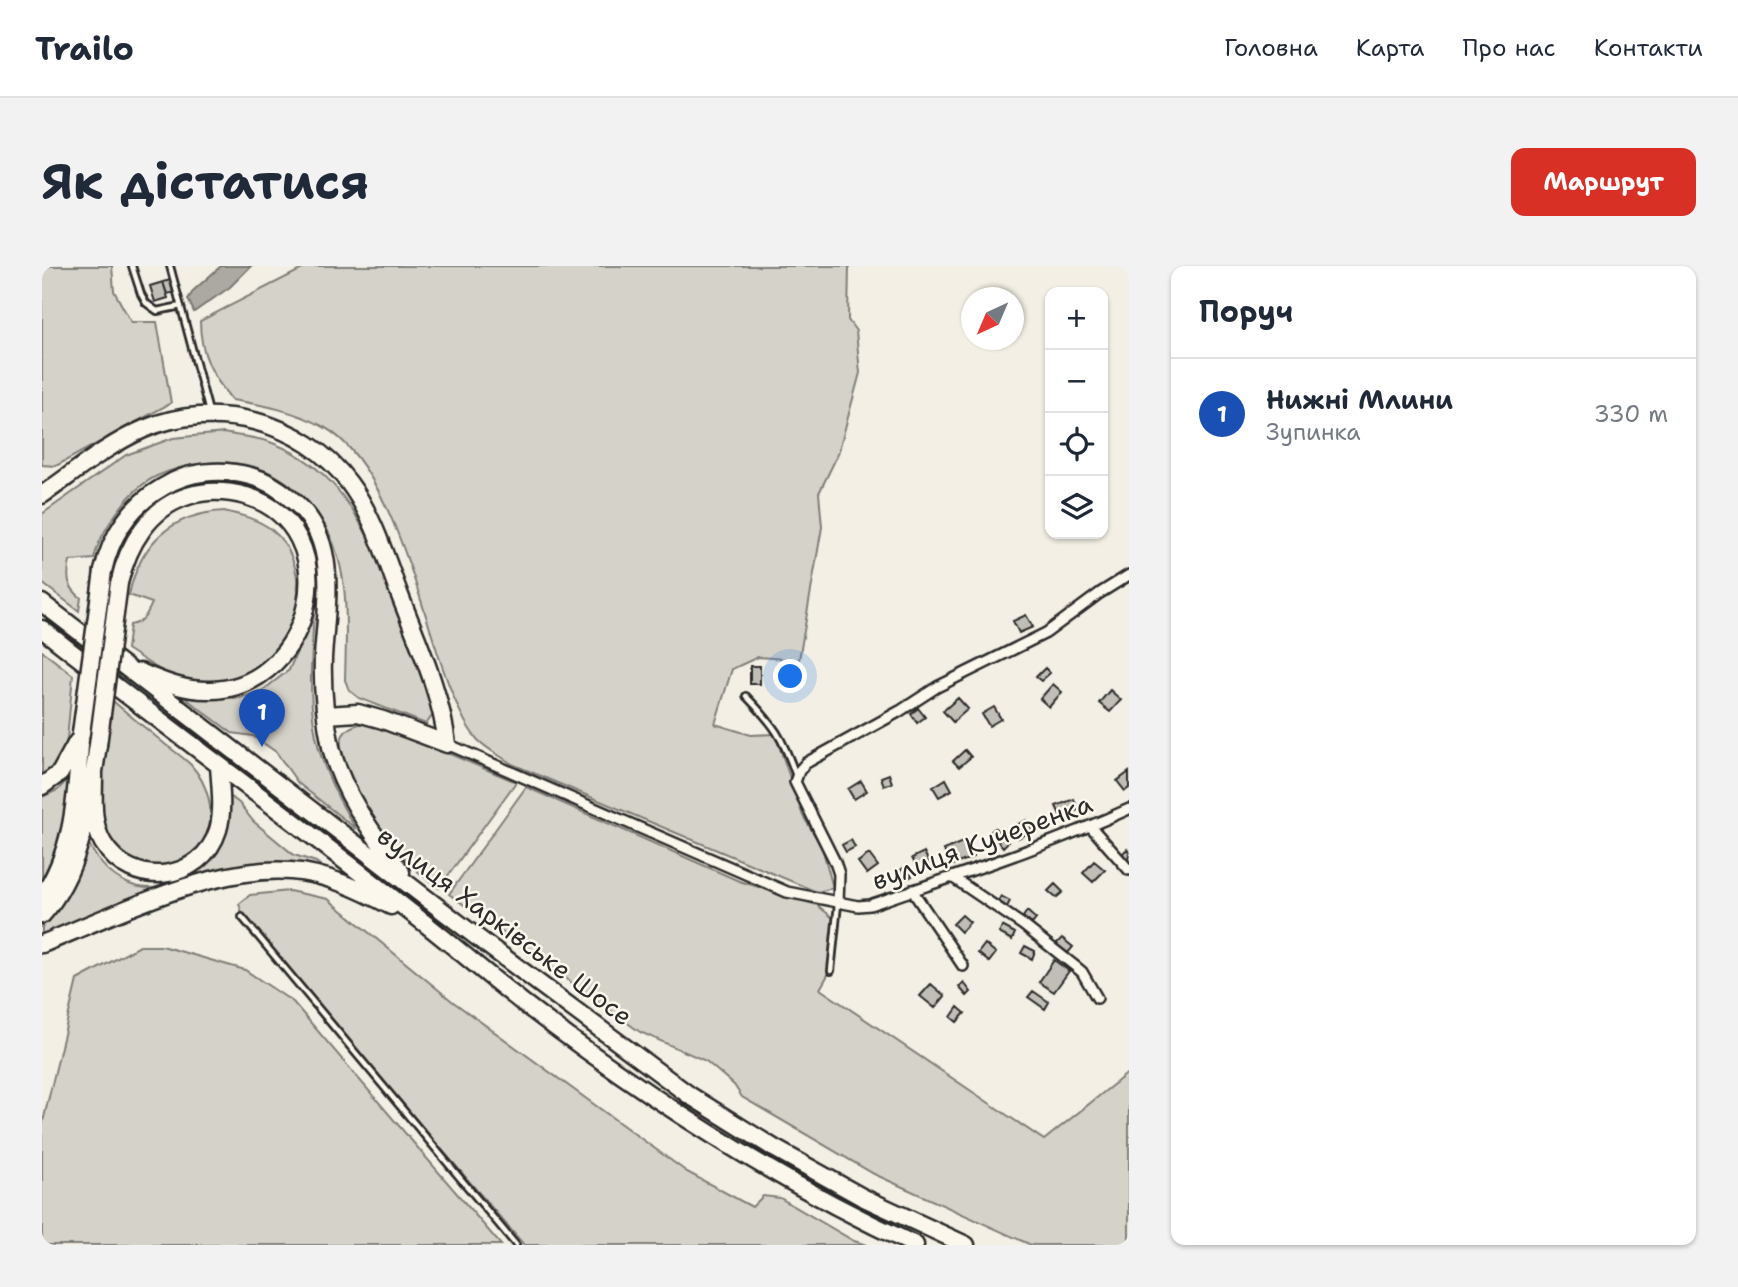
<!DOCTYPE html>
<html lang="uk">
<meta charset="utf-8">
<style>
:root{--surface:#fff;--page:#f2f2f3;--text:#1f2937;--muted:#747a83;--line:#e0e1e3;--accent:#d93025}
body{margin:0;font-family:"Shantell Sans",sans-serif;background:var(--page);color:var(--text)}
.controls{position:absolute;right:21px;top:21px;display:grid;overflow:hidden;border-radius:14px;box-shadow:0 2px 5px #0004}
.controls button{width:63px;height:63px;display:grid;place-items:center;padding:0;border:0;border-bottom:2px solid var(--line);background:var(--surface);color:var(--text);font:35px sans-serif}
.compass{position:absolute;left:919px;top:21px;width:63px;height:63px;border-radius:50%;background:var(--surface);box-shadow:0 2px 5px #0004;rotate:224deg}
.you{position:absolute;left:749px;top:411px;width:24px;height:24px;margin:-18px;border:5px solid #fff;border-radius:50%;background:#1a73e8;box-shadow:0 0 0 10px #1a73e833}
.badge{display:grid;place-items:center;width:46px;height:46px;border-radius:50%;background:var(--accent);color:#fff;font-size:23px;font-weight:700}
.pin{position:absolute;translate:-50% -58px;filter:drop-shadow(0 2px 4px #0008)}
.pin::after{content:'';position:absolute;top:37px;width:24px;height:21px;background:inherit;clip-path:polygon(0 0,100% 0,50% 100%)}
.list{margin:0;padding:0;list-style:none}
h2{display:flex;justify-content:space-between;align-items:center;height:91px;margin:0;padding:0 28px;font-size:30px}
h2 small{font-size:23px;font-weight:400;color:var(--muted)}
.list li{display:grid;grid-template-columns:46px 1fr auto;gap:21px;align-items:center;box-sizing:border-box;height:112px;padding:0 28px;border-top:2px solid var(--line)}
.list b{display:block;font-size:26px;white-space:nowrap}
.list p{margin:0;font-size:23px;white-space:nowrap;color:var(--muted)}
.list em{font-size:23px;font-style:normal;color:var(--muted)}
.icon{flex:none;width:38px;height:38px;fill:none;stroke:currentColor;stroke-width:2;stroke-linecap:round;stroke-linejoin:round}
.map{position:relative;flex:none;width:1087px;height:979px;overflow:hidden;border-radius:14px}
header{display:flex;align-items:center;gap:42px;box-sizing:border-box;height:98px;padding:0 35px;background:var(--surface);border-bottom:2px solid var(--line)}
header strong{font-size:33px}
nav{display:flex;gap:38px;margin-inline-start:auto;font-size:24px}
.intro{display:flex;align-items:center;justify-content:space-between;box-sizing:border-box;height:168px;padding:0 42px}
h1{margin:0;font-size:49px}
.button{padding:18px 32px;border-radius:14px;background:var(--accent);color:#fff;font-size:24px;font-weight:700}
main{display:flex;gap:42px;padding:0 42px}
aside{flex:1;background:var(--surface);border-radius:14px;box-shadow:0 2px 5px #0004}
.map>svg:first-child{display:block}
</style>
<header>
<strong>Trailo</strong>
<nav><a>Головна</a><a>Карта</a><a>Про нас</a><a>Контакти</a></nav>
</header>
<div class="intro"><h1>Як дістатися</h1><a class="button">Маршрут</a></div>
<main>
<div class="map">
<svg width="1087" height="979" viewBox="0 0 1087 979">
<rect width="100%" height="100%" fill="#f3efe4"/>
<filter id="ink" filterUnits="userSpaceOnUse"><feTurbulence type="fractalNoise" baseFrequency=".0143" numOctaves="2"/><feDisplacementMap in="SourceGraphic" scale="14" xChannelSelector="R" yChannelSelector="G"/><feConvolveMatrix kernelMatrix="1 2 1 2 8 2 1 2 1" color-interpolation-filters="sRGB"/></filter>
<g filter="url(#ink)">
<path fill="#d5d2c9" stroke="#807e7a" stroke-width="2" d="M 0,0 L 70,0 L 72,25 L 89,56 L 115,56 L 129,137 L 14,200 L 0,199 Z
M 266,0 L 807,0 L 806,54 L 814,65 L 818,107 L 796,188 L 777,227 L 780,261 L 757,394 L 716,391 L 690,403 L 673,458 L 709,469 L 733,468 L 761,550 L 780,581 L 791,622 L 775,626 L 470,498 C 459,490 444,483 435,473 C 420,457 404,412 397,391 C 375,326 344,195 282,161 C 253,145 222,139 190,134 C 170,110 158,87 158,55 Z
M 182,167 C 196,170 211,171 225,175 C 277,193 304,228 328,275 L 393,446 L 384,458 L 317,432 L 307,424 L 303,414 C 304,360 310,301 279,253 C 266,233 246,214 224,205 C 190,191 147,195 115,210 C 88,222 58,265 52,293 L 28,295 C 24,313 26,321 39,332 L 37,345 L 0,317 L 0,248 L 84,189 L 131,172 Z
M 182,245 C 199,249 216,253 230,264 C 266,293 262,359 234,391 C 217,409 191,418 167,419 C 137,419 108,398 85,383 L 88,359 C 102,357 105,348 110,337 L 87,329 C 98,277 128,248 182,245 Z
M 272,346 C 266,439 264,482 314,563 L 256,517 L 234,486 L 211,470 L 190,467 L 142,431 L 198,432 L 221,424 L 247,404 Z
M 0,385 L 31,409 L 25,473 L 18,498 L 0,516 Z
M 71,435 C 88,450 106,464 124,479 C 132,485 142,492 149,499 C 184,538 172,605 112,602 C 100,601 87,596 78,588 C 71,580 63,573 60,562 C 51,534 66,466 71,435 Z
M 326,457 L 346,462 L 474,516 L 397,622 C 387,614 376,607 368,598 C 349,577 252,461 326,457 Z
M 31,507 L 22,569 L 0,620 L 0,531 L 16,524 Z
M 484,521 L 697,615 L 775,639 L 791,652 L 787,707 L 778,723 L 1002,874 L 1087,806 L 1087,979 L 989,979 L 832,908 L 700,831 L 692,819 L 664,795 L 598,766 L 407,628 Z
M 181,525 L 197,537 L 211,555 L 252,589 L 274,596 L 292,610 L 198,603 L 0,676 L 0,661 L 20,632 L 43,569 C 51,589 65,608 85,617 C 119,633 168,608 179,574 C 184,560 181,539 181,525 Z
M 247,625 L 286,633 L 410,735 L 645,906 L 710,941 L 721,930 L 738,932 L 812,975 L 825,979 L 482,979 L 203,655 L 197,638 L 208,629 Z
M 98,680 L 120,680 L 203,704 L 251,736 L 459,979 L 0,979 L 0,860 L 35,714 Z"/>
<path fill="#aca9a2" stroke="#787772" stroke-width="2" d="M 179,0 L 209,0 L 188,21 L 152,46 L 146,33 L 152,24 Z"/>
<path fill="#c0beb6" stroke="#2b2b2b" stroke-width="2" d="M 129,14 L 133,26 L 125,28 L 121,16 Z
M 121,16 L 126,32 L 113,36 L 108,20 Z
M 984,349 L 991,361 L 977,367 L 971,355 Z
M 708,400 L 718,400 L 718,418 L 708,418 Z
M 1003,402 L 1008,407 L 999,415 L 994,411 Z
M 1011,418 L 1020,426 L 1007,441 L 998,433 Z
M 1068,424 L 1079,434 L 1068,446 L 1057,437 Z
M 916,432 L 926,443 L 911,456 L 901,445 Z
M 952,441 L 959,453 L 947,460 L 940,448 Z
M 876,442 L 883,451 L 875,457 L 869,448 Z
M 923,484 L 929,491 L 917,501 L 911,495 Z
M 1087,506 L 1087,522 L 1083,525 L 1075,515 Z
M 847,508 L 850,517 L 842,520 L 839,511 Z
M 904,513 L 910,524 L 897,531 L 891,521 Z
M 819,515 L 825,525 L 812,533 L 806,523 Z
M 1032,533 L 1036,544 L 1019,551 L 1014,540 Z
M 985,554 L 991,565 L 976,572 L 970,561 Z
M 953,562 L 966,576 L 961,581 L 948,566 Z
M 809,574 L 813,581 L 804,586 L 800,579 Z
M 925,574 L 932,591 L 908,600 L 902,584 Z
M 1085,583 L 1087,586 L 1086,595 L 1080,588 Z
M 882,586 L 889,601 L 877,606 L 870,592 Z
M 827,588 L 836,600 L 825,608 L 816,596 Z
M 1052,595 L 1063,604 L 1051,616 L 1041,607 Z
M 865,600 L 870,610 L 860,615 L 855,606 Z
M 1013,618 L 1021,626 L 1014,632 L 1006,625 Z
M 959,630 L 968,635 L 965,641 L 956,635 Z
M 985,645 L 994,653 L 990,658 L 981,651 Z
M 920,649 L 928,656 L 919,666 L 911,658 Z
M 960,660 L 973,667 L 970,674 L 957,667 Z
M 1020,672 L 1031,681 L 1026,687 L 1014,678 Z
M 943,678 L 954,687 L 947,696 L 936,687 Z
M 983,680 L 993,685 L 990,693 L 979,687 Z
M 1012,694 L 1027,705 L 1012,726 L 997,716 Z
M 922,717 L 929,726 L 925,730 L 917,721 Z
M 889,718 L 903,730 L 893,742 L 878,730 Z
M 991,725 L 1007,736 L 1003,743 L 986,731 Z
M 916,741 L 923,747 L 915,756 L 909,751 Z"/>
<g fill="none" stroke-linecap="round" stroke-linejoin="round">
<g stroke="#2b2b2b" stroke-width="10">
<path id="lane" d="M 90,0 L 99,28 L 104,37 L 115,45 L 139,40
M 128,0 L 167,146
M 704,430 C 733,460 740,470 754,510
M 200,651 L 474,979
M 789,705 L 796,638"/>
</g>
<g stroke="#2b2b2b" stroke-width="14">
<path id="street" d="M 405,478 L 745,626 L 816,640 L 828,639 C 915,609 1004,581 1087,543
M 1049,561 L 1087,604
M 910,611 L 981,659 L 1034,701 L 1040,706 L 1055,732
M 870,624 L 921,700
M 796,637 L 797,608 L 793,596 L 753,516 L 757,505 L 764,497 L 858,445 L 895,421 L 1004,367 L 1058,327 L 1087,309"/>
</g>
<g stroke="#2b2b2b" stroke-width="21">
<path id="highway" d="M 0,229 C 33,206 65,179 102,163 C 172,133 262,155 307,217 C 331,249 343,290 357,327 C 376,377 399,426 405,478 L 341,454 L 316,447 L 284,449
M 61,305 C 69,269 89,239 121,221 C 146,205 179,202 208,210 C 224,214 237,222 249,233 C 299,272 284,337 281,392 C 280,422 283,452 289,481 C 300,527 332,569 359,606
M 77,317 C 86,279 107,242 146,230 C 165,224 185,225 204,230 C 308,261 272,422 169,424 C 144,425 121,416 98,406
M 0,337 L 436,672 L 647,829 L 732,882 L 820,931 L 924,979
M 0,363 C 121,459 246,549 367,645 C 405,674 442,706 480,736 C 602,830 732,914 873,979
M 52,508 C 52,531 49,556 61,577 C 89,624 160,616 176,564 C 182,544 178,519 177,499
M 0,520 L 18,507 L 35,476
M 0,631 C 34,581 34,525 39,467
M 0,649 C 41,603 47,537 56,479
M 0,678 C 73,649 170,599 249,605 C 283,607 319,624 349,640"/>
</g>
<use href="#lane" stroke="#fbf7ec" stroke-width="4.5"/>
<use href="#street" stroke="#fbf7ec" stroke-width="9"/>
<use href="#highway" stroke="#fbf7ec" stroke-width="16"/>
<g stroke="#2b2b2b" stroke-width="21" stroke-linecap="butt">
<path id="highway-bridge" d="M 39,467 L 61,305
M 56,479 L 77,317"/>
</g>
<use href="#highway-bridge" stroke="#fbf7ec" stroke-width="16"/>
</g>
</g>
<g text-anchor="middle" stroke-width="5" stroke-linejoin="round" paint-order="stroke">
<g font-size="26" fill="#2b2b2b" stroke="#fbf7ec">
<text transform="translate(940 576) rotate(-20)" y="9">вулиця Кучеренка</text>
<text transform="translate(463 660) rotate(37)" y="9">вулиця Харківське Шосе</text>
</g>
</g>
</svg>
<div class="controls">
<button>+</button>
<button>−</button>
<button><svg class="icon" aria-label="locate" viewBox="0 0 24 24"><circle cx="12" cy="12" r="6"/><path d="M12 2v4M12 18v4M2 12h4M18 12h4"/></svg></button>
<button><svg class="icon" aria-label="layers" viewBox="0 0 24 24"><path d="M12 4l9 5-9 5-9-5zM3 14l9 5 9-5"/></svg></button>
</div>
<svg class="compass" viewBox="-18 -18 36 36"><path d="M0-13l5 13h-10z" fill="#e53935"/><path d="M0 13l5-13h-10z" fill="#747a83"/></svg>
<div class="you"></div>
<div class="pin badge" style="left:220px;top:481px;background:#1a4fb4">1</div>
</div>
<aside>
<h2>Поруч<small></small></h2>
<ul class="list">
<li><span class="badge" style="background:#1a4fb4">1</span><div><b>Нижні Млини</b><p>Зупинка</p></div><em>330 m</em></li>
</ul>
</aside>
</main>
